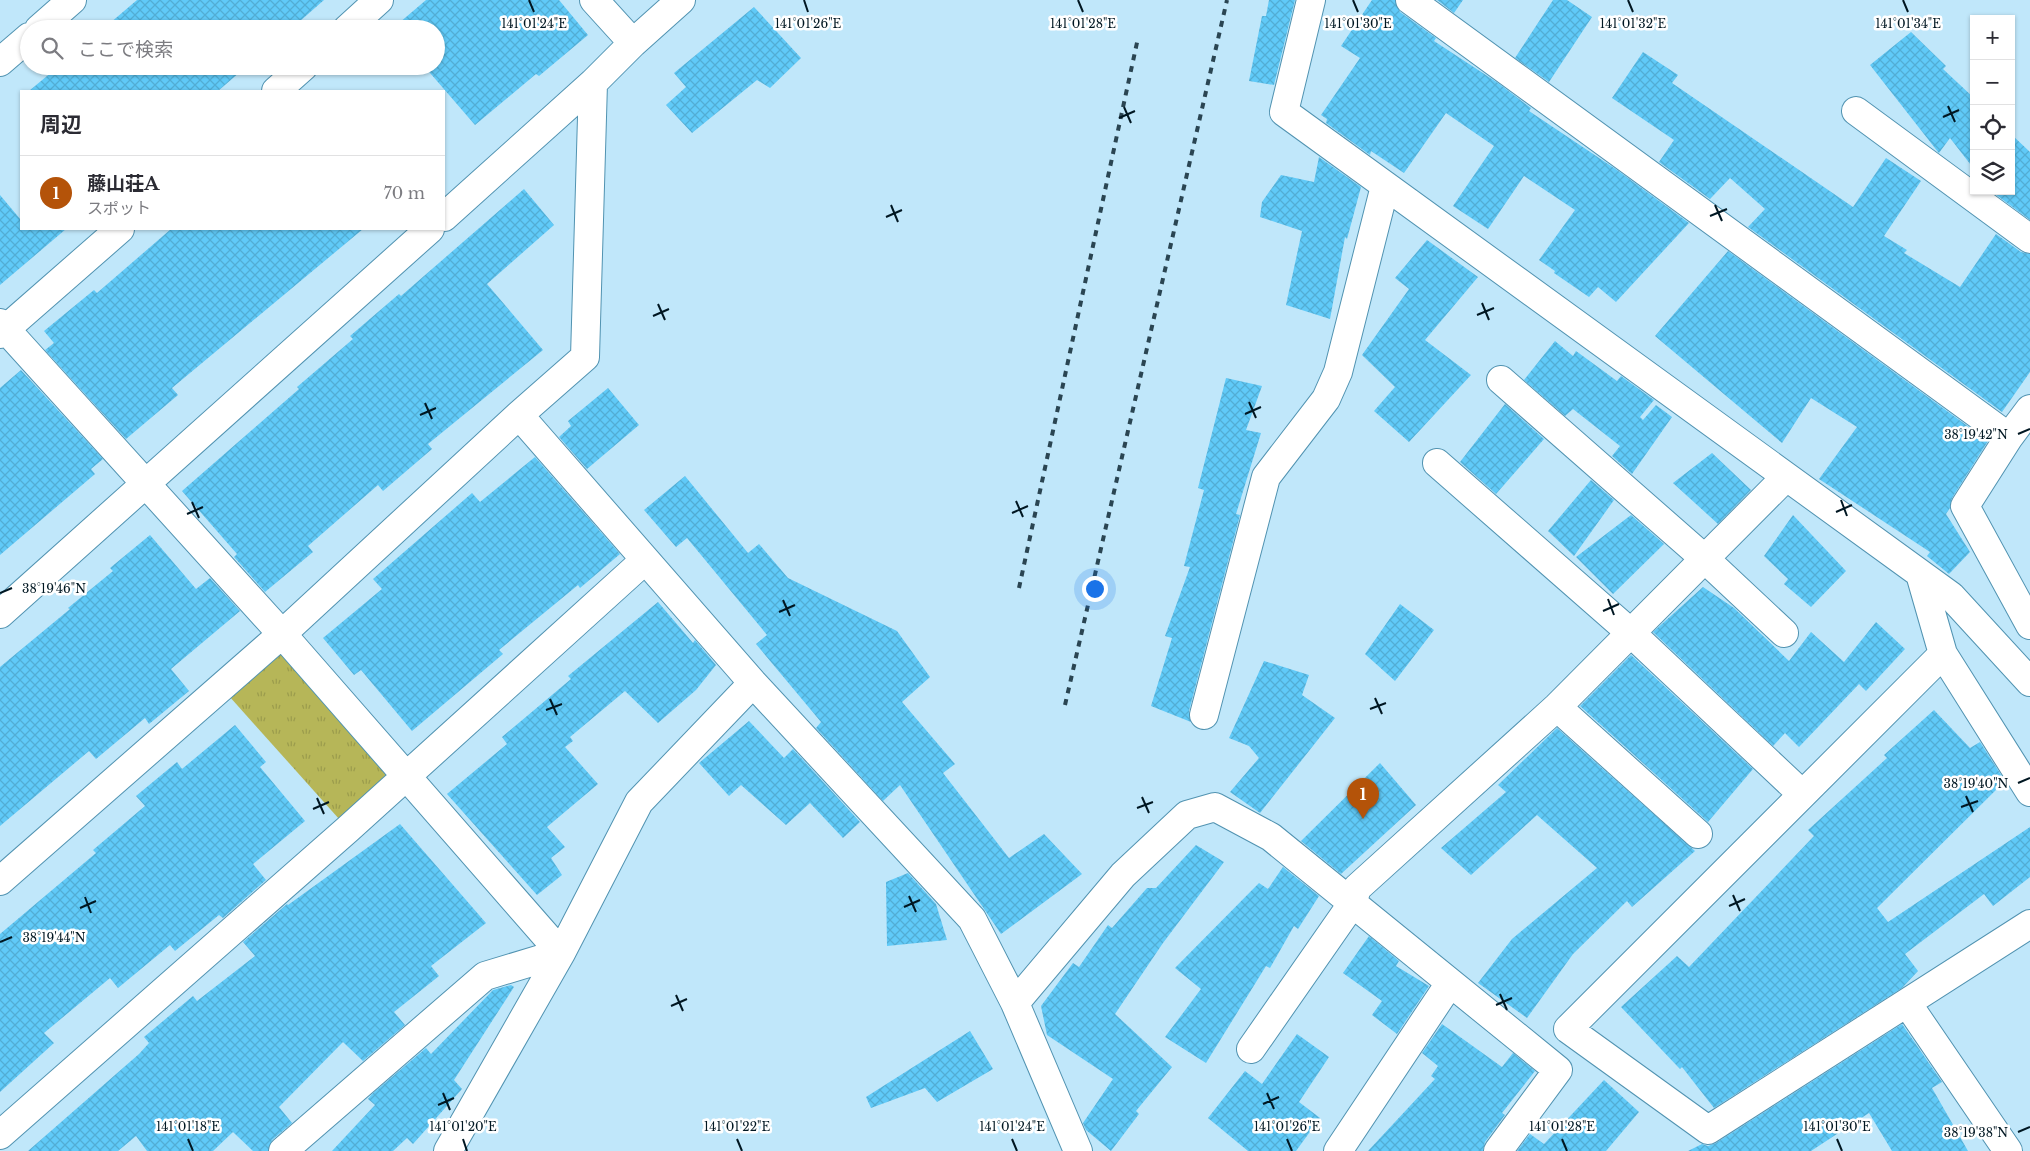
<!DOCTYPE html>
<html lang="ja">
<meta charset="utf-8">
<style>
:root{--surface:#fff;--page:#f7f7f7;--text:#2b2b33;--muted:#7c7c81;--line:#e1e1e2;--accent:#b45309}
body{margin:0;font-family:"Libre Baskerville","Noto Sans JP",serif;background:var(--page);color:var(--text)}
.controls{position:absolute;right:15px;top:15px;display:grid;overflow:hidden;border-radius:0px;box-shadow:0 1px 4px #0004}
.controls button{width:45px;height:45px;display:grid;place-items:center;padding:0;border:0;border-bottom:1px solid var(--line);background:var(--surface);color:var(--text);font:25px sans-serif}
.you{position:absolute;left:1094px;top:588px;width:18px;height:18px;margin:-12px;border:4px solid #fff;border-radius:50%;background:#1a73e8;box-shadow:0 0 0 8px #1a73e833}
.badge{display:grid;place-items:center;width:32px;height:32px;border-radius:50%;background:var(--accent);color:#fff;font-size:16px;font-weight:700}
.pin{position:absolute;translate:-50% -41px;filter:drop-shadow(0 1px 2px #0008)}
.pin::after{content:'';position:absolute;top:26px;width:18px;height:15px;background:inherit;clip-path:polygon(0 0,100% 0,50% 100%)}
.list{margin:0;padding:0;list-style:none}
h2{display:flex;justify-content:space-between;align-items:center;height:65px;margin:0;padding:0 20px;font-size:21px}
h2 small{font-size:16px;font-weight:400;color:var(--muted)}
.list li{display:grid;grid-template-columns:32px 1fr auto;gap:15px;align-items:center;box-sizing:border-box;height:75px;padding:0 20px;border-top:1px solid var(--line)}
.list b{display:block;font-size:19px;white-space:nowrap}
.list p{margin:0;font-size:16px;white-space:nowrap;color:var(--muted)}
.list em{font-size:16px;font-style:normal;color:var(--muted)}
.icon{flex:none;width:28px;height:28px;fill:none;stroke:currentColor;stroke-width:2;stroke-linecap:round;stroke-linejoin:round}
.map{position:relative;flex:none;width:2030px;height:1151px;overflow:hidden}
.search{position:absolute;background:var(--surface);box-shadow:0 1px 4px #0004;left:20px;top:20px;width:425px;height:55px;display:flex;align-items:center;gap:12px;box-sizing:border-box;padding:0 18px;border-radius:28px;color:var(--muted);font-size:19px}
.panel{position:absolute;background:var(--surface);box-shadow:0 1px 4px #0004;left:20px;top:90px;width:425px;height:140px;border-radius:0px}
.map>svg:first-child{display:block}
</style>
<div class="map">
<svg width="2030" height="1151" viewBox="0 0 2030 1151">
<defs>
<pattern id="park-tufts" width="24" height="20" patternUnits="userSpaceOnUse" patternTransform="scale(1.25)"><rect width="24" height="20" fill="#b6b658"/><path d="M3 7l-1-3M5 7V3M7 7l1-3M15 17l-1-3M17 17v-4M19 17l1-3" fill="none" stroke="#9b9c4c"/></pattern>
<pattern id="building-cross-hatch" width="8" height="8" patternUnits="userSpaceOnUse" patternTransform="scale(1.25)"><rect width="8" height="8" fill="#60caf8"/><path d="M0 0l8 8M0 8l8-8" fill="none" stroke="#52add4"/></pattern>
</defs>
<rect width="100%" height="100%" fill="#c0e7fa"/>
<path fill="url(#park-tufts)" d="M 282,634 L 406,776 L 348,829 L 221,687 Z"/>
<path fill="url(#building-cross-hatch)" d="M 137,0 L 324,0 L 291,29 L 103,29 Z
M 426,0 L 559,0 L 588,35 L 539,76 L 536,74 L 475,125 L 424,66 L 436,66 L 436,29 L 392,29 Z
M 1269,0 L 1295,0 L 1274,85 L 1249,81 L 1262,16 L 1266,16 Z
M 1372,0 L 1395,0 L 1400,12 L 1436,38 L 1434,41 L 1498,83 L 1531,108 L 1529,111 L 1617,170 L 1689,223 L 1616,302 L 1598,287 L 1589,297 L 1554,273 L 1555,271 L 1539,260 L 1575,210 L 1524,176 L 1488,229 L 1453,206 L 1494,146 L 1446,113 L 1404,173 L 1371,151 L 1370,155 L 1326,123 L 1327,119 L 1321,115 L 1360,58 L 1341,46 Z
M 1437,0 L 1463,0 L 1454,13 Z
M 1553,0 L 1567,0 L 1592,17 L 1549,82 L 1515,58 Z
M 754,7 L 801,58 L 770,88 L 757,80 L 692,133 L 666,105 L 686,87 L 674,73 Z
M 1911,32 L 1946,66 L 1943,69 L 1974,98 L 1974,169 L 1950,138 L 1939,153 L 1938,152 L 1870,65 Z
M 1643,52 L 1678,75 L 1672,83 L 1853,207 L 1886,158 L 1921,181 L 1884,236 L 1907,250 L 1904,253 L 1960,287 L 1996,234 L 2021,252 L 2030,254 L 2030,372 L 2002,412 L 1748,227 L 1765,209 L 1730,178 L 1710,199 L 1659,162 L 1674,140 L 1612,98 Z
M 59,66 L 247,66 L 218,91 L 29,91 Z
M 2011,134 L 2030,152 L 2030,220 L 1991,191 L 2011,191 Z
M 1319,157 L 1361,187 L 1347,239 L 1345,237 L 1330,319 L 1286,305 L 1302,231 L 1260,217 L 1262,202 L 1281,175 L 1314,182 Z
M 524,189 L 554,225 L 487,284 L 543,350 L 428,444 L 432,449 L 383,491 L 378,485 L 308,546 L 313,552 L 265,592 L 234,557 L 237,554 L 182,491 L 299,389 L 297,387 L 353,339 L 350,336 L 399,294 L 401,296 Z
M 0,195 L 21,220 L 21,229 L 66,229 L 0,285 Z
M 171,229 L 363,229 L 172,388 L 178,395 L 126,439 L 45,350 L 54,343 L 44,331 L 94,290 L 97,293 Z
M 1427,240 L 1478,277 L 1425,340 L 1471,375 L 1409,442 L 1374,411 L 1395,387 L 1362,355 L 1409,289 L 1395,278 Z
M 1728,251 L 1988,441 L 1952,498 L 1950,508 L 1946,514 L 1970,552 L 1949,574 L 1927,556 L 1930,552 L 1819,479 L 1857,427 L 1811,398 L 1782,443 L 1655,336 Z
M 1555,341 L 1573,356 L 1576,351 L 1617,381 L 1621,376 L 1654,400 L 1640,417 L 1643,420 L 1656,405 L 1672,417 L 1632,474 L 1612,456 L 1620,446 L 1573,409 L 1565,416 L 1524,380 Z
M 21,370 L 103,459 L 91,469 L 95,474 L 0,555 L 0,388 Z
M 1226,378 L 1262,386 L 1246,430 L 1261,433 L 1236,514 L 1240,515 L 1189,711 L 1191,722 L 1151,706 L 1172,638 L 1165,636 L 1190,567 L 1184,566 L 1204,490 L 1198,488 Z
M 608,388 L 639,425 L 587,469 L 559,437 L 571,426 L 568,421 Z
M 1505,404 L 1544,439 L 1496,494 L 1460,462 Z
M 1712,453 L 1751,490 L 1718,524 L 1673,483 Z
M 535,457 L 620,554 L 580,588 L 578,585 L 499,650 L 503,654 L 412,731 L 361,670 L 354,675 L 323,638 L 382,589 L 373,579 L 472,493 L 480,502 Z
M 685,476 L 748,553 L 759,544 L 788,578 L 897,631 L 930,677 L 902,702 L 955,764 L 943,773 L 1009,858 L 1044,834 L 1082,874 L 1001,934 L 900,785 L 883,801 L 816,728 L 821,722 L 756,644 L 767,635 L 687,538 L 676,547 L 644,510 Z
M 1591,480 L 1614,500 L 1574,556 L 1548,531 Z
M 1631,515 L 1664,544 L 1613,594 L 1576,557 Z
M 1793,515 L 1846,571 L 1811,607 L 1784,584 L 1788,579 L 1764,556 Z
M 150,535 L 196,589 L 210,578 L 240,611 L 171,669 L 189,691 L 149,724 L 145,718 L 96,759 L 89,751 L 0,826 L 0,667 L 70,609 L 68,608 L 113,571 L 110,568 Z
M 1703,587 L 1734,608 L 1789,661 L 1811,632 L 1844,662 L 1876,622 L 1905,649 L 1866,691 L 1859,684 L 1799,747 L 1785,733 L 1773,746 L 1653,632 Z
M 658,602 L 693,643 L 695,640 L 716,665 L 696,690 L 658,723 L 625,691 L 570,737 L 573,741 L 565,747 L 598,784 L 547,827 L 565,847 L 551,858 L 562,875 L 537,895 L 447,794 L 507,744 L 502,737 L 571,679 L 568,676 Z
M 1400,604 L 1434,630 L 1395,681 L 1365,654 Z
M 1631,655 L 1753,769 L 1708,822 L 1580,706 Z
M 1264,661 L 1309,675 L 1302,695 L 1335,718 L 1260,813 L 1230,792 L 1259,758 L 1249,746 L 1229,738 Z
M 1934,710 L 1970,748 L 1980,742 L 2005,781 L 1877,908 L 1888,922 L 2030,827 L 2030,877 L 1993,906 L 1984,894 L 1905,954 L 1918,971 L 1902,988 L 1714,1108 L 1682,1067 L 1680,1069 L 1621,1007 L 1677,956 L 1689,967 L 1814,836 L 1808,830 L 1887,758 L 1884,755 Z
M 749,721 L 784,758 L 793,749 L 860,822 L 843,838 L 810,803 L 786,825 L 741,785 L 729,796 L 699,763 Z
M 235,725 L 266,762 L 260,767 L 305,821 L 253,864 L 266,880 L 223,918 L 219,915 L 175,951 L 170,945 L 118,988 L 110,978 L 44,1033 L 54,1043 L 0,1092 L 0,934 L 96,853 L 93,850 L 145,806 L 136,796 L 177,762 L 182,769 Z
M 1557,728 L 1695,851 L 1632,907 L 1627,901 L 1573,954 L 1527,1018 L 1478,983 L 1512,939 L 1597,868 L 1537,815 L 1471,875 L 1441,848 L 1506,792 L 1498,785 Z
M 1380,763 L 1416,805 L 1341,874 L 1301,841 Z
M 400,824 L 486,923 L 431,966 L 439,976 L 394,1012 L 405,1025 L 363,1061 L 343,1042 L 279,1107 L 292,1123 L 272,1140 L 268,1151 L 253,1151 L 233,1132 L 213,1151 L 147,1151 L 136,1136 L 118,1151 L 28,1151 L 139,1054 L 149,1043 L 144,1037 L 193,996 L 197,1001 L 255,956 L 243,942 L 287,904 L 288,905 Z
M 1196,845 L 1224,862 L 1163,943 L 1115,1014 L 1172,1067 L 1136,1111 L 1139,1114 L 1111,1151 L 1086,1130 L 1083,1123 L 1113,1079 L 1047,1035 L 1041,1006 L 1073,963 L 1079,967 L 1108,925 L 1112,928 L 1147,888 L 1156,888 Z
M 1283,867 L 1319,896 L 1298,929 L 1294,926 L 1270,968 L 1266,966 L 1206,1063 L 1165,1037 L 1201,989 L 1175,968 L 1259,883 L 1268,889 Z
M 908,873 L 936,904 L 947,940 L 887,946 L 886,882 Z
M 1369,936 L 1399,961 L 1396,966 L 1429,986 L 1397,1034 L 1372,1015 L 1382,1001 L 1343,973 Z
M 511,985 L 514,987 L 454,1080 L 462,1089 L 413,1144 L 407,1138 L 393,1151 L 332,1151 L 375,1105 L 368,1099 L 372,1094 L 426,1048 L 431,1054 L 493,990 Z
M 1442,1024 L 1502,1067 L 1513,1053 L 1535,1071 L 1502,1113 L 1505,1115 L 1485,1142 L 1483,1151 L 1368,1151 L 1435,1079 L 1431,1076 L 1438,1066 L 1422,1053 Z
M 1902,1024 L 1942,1082 L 1932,1088 L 1968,1151 L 1892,1151 L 1869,1113 L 1811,1151 L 1688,1151 L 1702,1144 L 1708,1146 L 1716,1143 Z
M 970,1031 L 993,1069 L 937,1102 L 925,1088 L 871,1108 L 866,1097 Z
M 1297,1034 L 1329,1057 L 1299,1102 L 1320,1118 L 1296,1151 L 1248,1151 L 1208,1118 L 1245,1071 L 1262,1084 Z
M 1604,1080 L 1639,1112 L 1606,1151 L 1517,1151 L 1530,1134 L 1544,1144 Z"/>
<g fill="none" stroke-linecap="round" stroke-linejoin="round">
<g stroke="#5193b1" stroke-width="30">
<path id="minor" d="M 594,0 L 633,43
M 1311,0 L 1284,112 L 1951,596 L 2030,682
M 1410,0 L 2009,437 L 2030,409
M 39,29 L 72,0
M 347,29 L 379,0
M 0,62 L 29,37
M 593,83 L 585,357 L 519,415 L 753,683 L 972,919 L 1015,1003 L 1078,1151
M 276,91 L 304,66
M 1856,111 L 2030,239
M 444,217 L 593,83 L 633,43 L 681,0
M 0,323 L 282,634 L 561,953 L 485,976 L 283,1151
M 0,334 L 120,229
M 1501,380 L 1705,559 L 1784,633
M 2009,437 L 1965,506 L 2030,625
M 1437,463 L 1631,633 L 1802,794
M 1920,574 L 1943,654 L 2030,792
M 0,614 L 430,229
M 1943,654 L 1568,1029 L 1708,1130 L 2030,924
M 1557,707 L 1698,834
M 1204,715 L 1266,477 L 1326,399 L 1338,372 L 1385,186
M 0,881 L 282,634 L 519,415
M 1015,1003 L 1123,875 L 1187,815 L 1215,807 L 1271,837 L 1558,1070 L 1498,1151
M 1907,1003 L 2008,1151
M 1251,1049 L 1352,904 L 1357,888 L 1557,707 L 1786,477
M 0,1135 L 348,829 L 645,560
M 448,1151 L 561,953 L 639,802 L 753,683
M 1338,1151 L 1450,983"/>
</g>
<use href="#minor" stroke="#fff" stroke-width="28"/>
<path stroke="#2a4552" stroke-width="4" stroke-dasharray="6 6" stroke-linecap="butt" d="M 1019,588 L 1138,38
M 1065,705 L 1227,0"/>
</g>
<path fill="none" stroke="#001722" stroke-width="2" d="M 529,0 L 534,12M 804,0 L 808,12M 1078,0 L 1083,12M 1353,0 L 1358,12M 1628,0 L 1633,12M 1903,0 L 1908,12M 1948,106 L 1955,122M 1124,107 L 1131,123M 1943,117 L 1959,110M 1119,118 L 1135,111M 891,205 L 898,222M 1715,205 L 1722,221M 1710,216 L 1727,209M 886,217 L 902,210M 1482,303 L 1489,320M 658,304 L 665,320M 1477,315 L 1494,308M 653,316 L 669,309M 1249,402 L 1256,418M 425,403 L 432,419M 1245,414 L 1261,407M 420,415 L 436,408M 2018,434 L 2030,429M 1841,500 L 1847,516M 1016,501 L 1023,517M 192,502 L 199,518M 1836,512 L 1852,505M 1012,513 L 1028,506M 187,514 L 203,507M 0,593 L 12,588M 1608,599 L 1614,615M 783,600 L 790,616M 1603,611 L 1619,604M 779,612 L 795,605M 1375,698 L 1382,714M 550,699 L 557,715M 1370,709 L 1386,703M 546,710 L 562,704M 2018,783 L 2030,778M 1966,796 L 1973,812M 1142,797 L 1149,813M 317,798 L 324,814M 1961,807 L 1978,801M 1137,808 L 1153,802M 313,809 L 329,802M 1733,895 L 1740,911M 909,896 L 916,912M 85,897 L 91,913M 1729,906 L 1745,899M 904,907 L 920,900M 80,908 L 96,901M 0,942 L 12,937M 1500,994 L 1507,1010M 676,995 L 683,1011M 1496,1005 L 1512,998M 671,1006 L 687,999M 443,1093 L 450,1110M 1267,1093 L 1274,1109M 1263,1104 L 1279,1097M 438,1105 L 454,1098M 2018,1132 L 2030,1127M 188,1139 L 193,1151M 463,1139 L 467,1151M 737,1139 L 742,1151M 1012,1139 L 1017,1151M 1287,1139 L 1292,1151M 1562,1139 L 1567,1151M 1837,1139 L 1842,1151"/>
<g font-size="12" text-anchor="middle" fill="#001722" stroke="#fff" stroke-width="5" stroke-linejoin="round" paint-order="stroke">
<text x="534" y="28">141°01'24"E</text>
<text x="808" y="28">141°01'26"E</text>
<text x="1083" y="28">141°01'28"E</text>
<text x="1358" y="28">141°01'30"E</text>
<text x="1633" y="28">141°01'32"E</text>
<text x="1908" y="28">141°01'34"E</text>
<text x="1976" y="439">38°19'42"N</text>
<text x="54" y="593">38°19'46"N</text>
<text x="1976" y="788">38°19'40"N</text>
<text x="54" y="942">38°19'44"N</text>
<text x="188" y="1131">141°01'18"E</text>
<text x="463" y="1131">141°01'20"E</text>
<text x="737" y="1131">141°01'22"E</text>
<text x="1012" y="1131">141°01'24"E</text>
<text x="1287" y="1131">141°01'26"E</text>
<text x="1562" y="1131">141°01'28"E</text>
<text x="1837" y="1131">141°01'30"E</text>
<text x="1976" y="1137">38°19'38"N</text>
</g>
</svg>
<div class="controls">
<button>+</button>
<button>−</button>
<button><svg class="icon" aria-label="locate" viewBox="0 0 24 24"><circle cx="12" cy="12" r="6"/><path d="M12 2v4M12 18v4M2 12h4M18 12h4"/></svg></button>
<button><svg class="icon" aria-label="layers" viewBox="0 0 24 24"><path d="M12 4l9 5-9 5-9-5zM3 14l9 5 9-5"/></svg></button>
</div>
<div class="you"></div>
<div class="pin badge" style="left:1363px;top:819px">1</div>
<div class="search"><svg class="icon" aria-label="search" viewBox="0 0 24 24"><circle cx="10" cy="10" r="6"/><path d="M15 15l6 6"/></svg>ここで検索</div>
<section class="panel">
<h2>周辺<small></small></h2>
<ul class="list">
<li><span class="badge">1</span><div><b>藤山荘A</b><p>スポット</p></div><em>70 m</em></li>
</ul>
</section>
</div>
